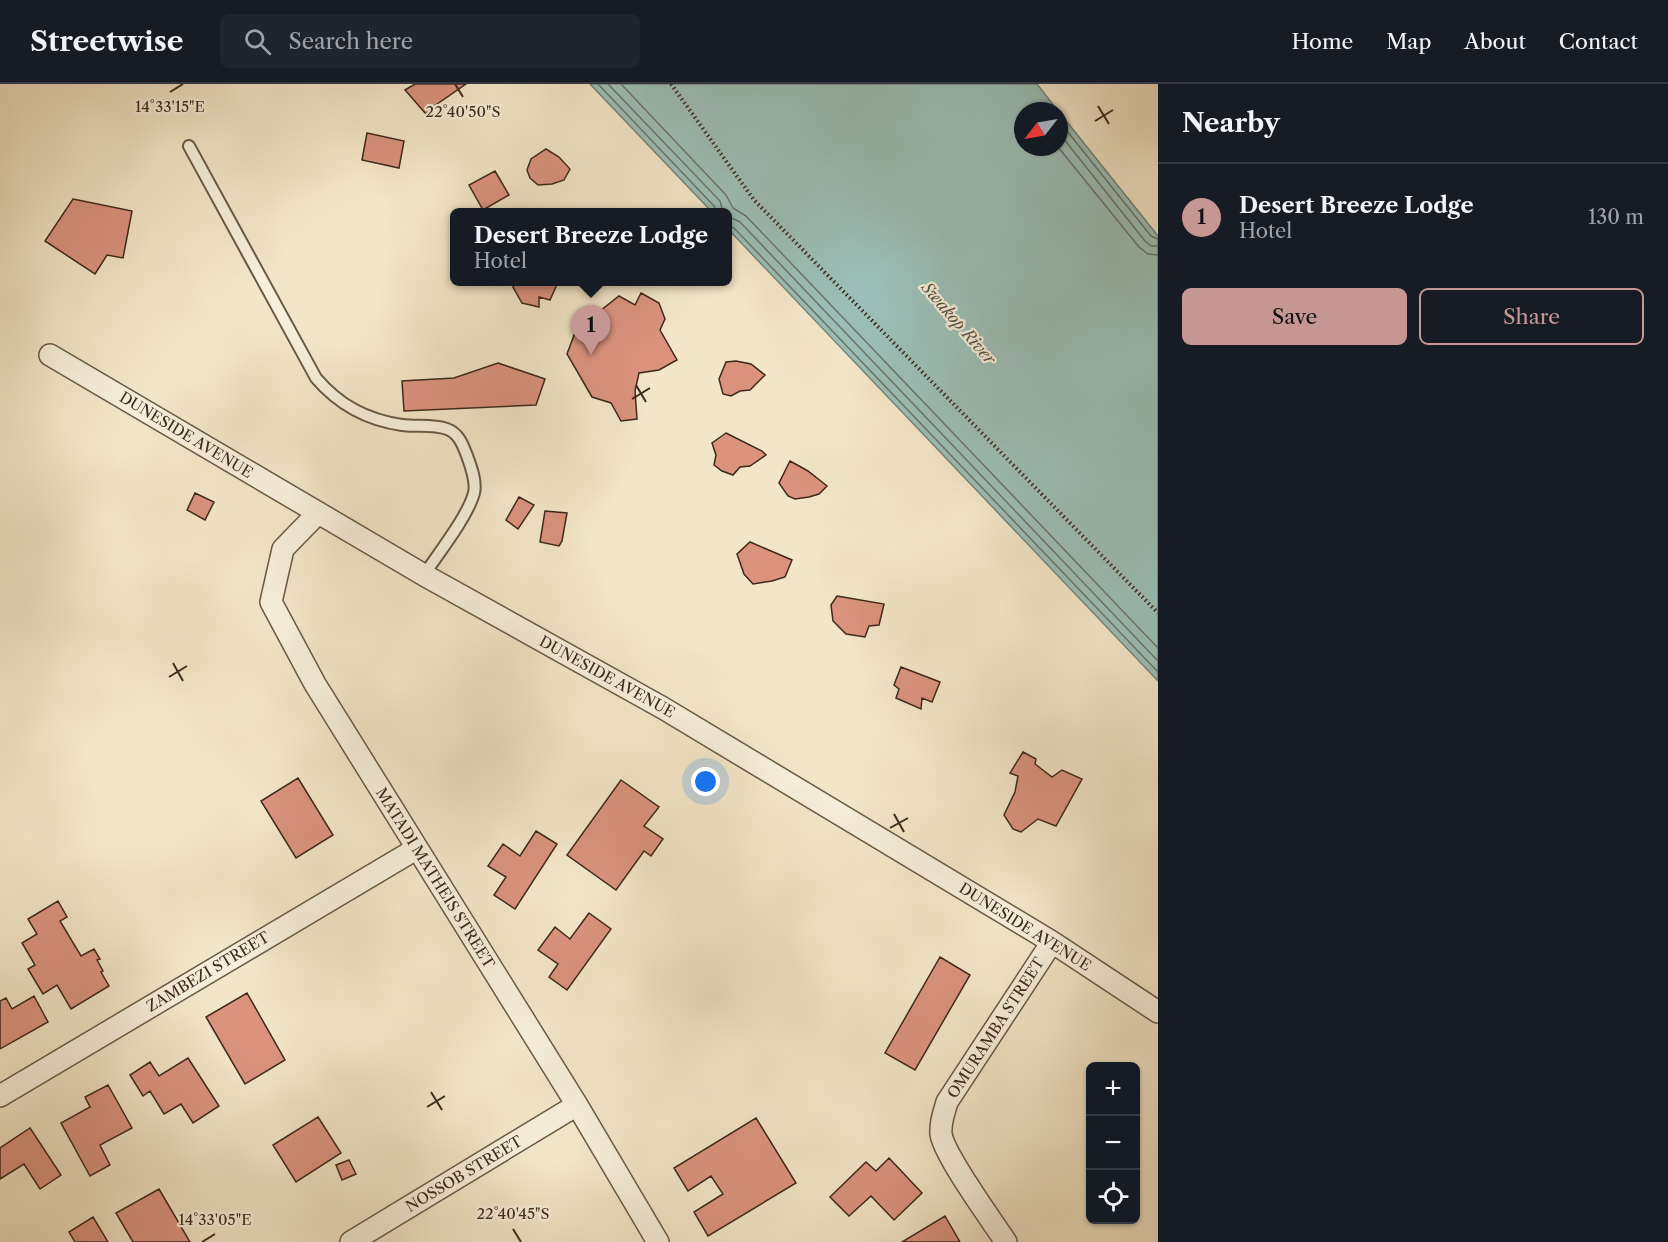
<!DOCTYPE html>
<meta charset="utf-8">
<style>
:root{--surface:#171b24;--page:#20242c;--text:#f1f3f6;--muted:#9ea1a6;--line:#363941;--accent:#c59692}
body{margin:0;font-family:"Libre Caslon Text",serif;background:var(--page);color:var(--text)}
.controls{position:absolute;right:18px;bottom:18px;display:grid;overflow:hidden;border-radius:9px;box-shadow:0 2px 4px #0004}
.controls button{width:54px;height:54px;display:grid;place-items:center;padding:0;border:0;border-bottom:2px solid var(--line);background:var(--surface);color:var(--text);font:30px sans-serif}
.compass{position:absolute;left:1014px;top:18px;width:54px;height:54px;border-radius:50%;background:var(--surface);box-shadow:0 2px 4px #0004;rotate:239deg}
.you{position:absolute;left:706px;top:698px;width:21px;height:21px;margin:-15px;border:4px solid #fff;border-radius:50%;background:#1a73e8;box-shadow:0 0 0 9px #1a73e833}
.badge{display:grid;place-items:center;width:39px;height:39px;border-radius:50%;background:var(--accent);color:#111;font-size:20px;font-weight:700}
.pin{position:absolute;translate:-50% -50px;filter:drop-shadow(0 2px 3px #0008)}
.pin::after{content:'';position:absolute;top:32px;width:21px;height:18px;background:inherit;clip-path:polygon(0 0,100% 0,50% 100%)}
.popup{position:absolute;left:450px;top:124px;width:282px;height:78px;box-sizing:border-box;display:grid;place-content:center;border-radius:9px;background:var(--surface);filter:drop-shadow(0 2px 4px #0005);font-size:20px;white-space:nowrap;color:var(--muted)}
.popup b{font-size:22px;color:var(--text)}
.popup::after{content:'';position:absolute;left:50%;top:100%;margin-left:-12px;border:12px solid transparent;border-top-color:var(--surface)}
.list{margin:0;padding:0;list-style:none}
h2{display:flex;justify-content:space-between;align-items:center;height:78px;margin:0;padding:0 24px;font-size:26px}
h2 small{font-size:20px;font-weight:400;color:var(--muted)}
.list li{display:grid;grid-template-columns:39px 1fr auto;gap:18px;align-items:center;box-sizing:border-box;height:108px;padding:0 24px;border-top:2px solid var(--line)}
.list b{display:block;font-size:22px;white-space:nowrap}
.list p{margin:0;font-size:20px;white-space:nowrap;color:var(--muted)}
.list em{font-size:20px;font-style:normal;color:var(--muted)}
.actions{display:flex;gap:12px;padding:18px 24px}
.actions a{flex:1;padding:14px 0;border:2px solid var(--accent);border-radius:9px;text-align:center;font-size:21px;color:var(--accent)}
.actions .main{background:var(--accent);color:#111}
.icon{flex:none;width:33px;height:33px;fill:none;stroke:currentColor;stroke-width:2;stroke-linecap:round;stroke-linejoin:round}
.map{position:relative;flex:none;width:1158px;height:1158px;overflow:hidden}
header{display:flex;align-items:center;gap:36px;box-sizing:border-box;height:84px;padding:0 30px;background:var(--surface);border-bottom:2px solid var(--line)}
header strong{font-size:28px}
nav{display:flex;gap:33px;margin-inline-start:auto;font-size:21px}
.search{width:420px;height:54px;background:var(--page);display:flex;align-items:center;gap:15px;box-sizing:border-box;padding:0 21px;border-radius:9px;color:var(--muted);font-size:22px}
main{display:flex}
aside{flex:1;background:var(--surface)}
.map>svg:first-child{display:block}
</style>
<header>
<strong>Streetwise</strong>
<div class="search"><svg class="icon" aria-label="search" viewBox="0 0 24 24"><circle cx="10" cy="10" r="6"/><path d="M15 15l6 6"/></svg>Search here</div>
<nav><a>Home</a><a>Map</a><a>About</a><a>Contact</a></nav>
</header>
<main>
<div class="map">
<svg width="1158" height="1158" viewBox="0 0 1158 1158">
<rect width="100%" height="100%" fill="#f3e6c8"/>
<filter id="stains"><feTurbulence type="fractalNoise" baseFrequency=".00333" numOctaves="4"/><feColorMatrix values="0 0 0 0 .2 0 0 0 0 .09 0 0 0 0 .02 0 0 0 .5 -.17"/></filter>
<radialGradient id="worn" r=".72"><stop offset=".6" stop-color="#630" stop-opacity="0"/><stop offset="1" stop-color="#630" stop-opacity=".3"/></radialGradient>
<path fill="#9bbfb8" stroke="#75837a" stroke-width="1.5" d="M 590,0 L 1037,0 L 1058,27 L 1023,27 L 1023,63 L 1059,63 L 1059,28 L 1158,152 L 1158,597 L 728,145 L 728,128 L 712,128 Z"/>
<g fill="none" stroke-linecap="round" stroke-linejoin="round">
<path stroke="#6c746a" stroke-width="1.5" d="M 598,0 L 714,122 L 716,128
M 608,0 L 720,117 L 723,128
M 621,0 L 726,111 L 733,124 L 746,132 L 1158,564
M 1059,37 L 1151,152 L 1158,155
M 1059,49 L 1145,157 L 1151,162 L 1158,162
M 1058,63 L 1139,163 L 1148,170 L 1158,171
M 728,134 L 734,135 L 740,138 L 1158,577
M 728,141 L 734,144 L 1158,588"/>
</g>
<path fill="#db937e" stroke="#3d281c" stroke-width="1.5" d="M 415,0 L 466,0 L 430,25 L 426,30 L 405,6 Z
M 367,49 L 404,57 L 399,84 L 362,76 Z
M 546,65 L 559,73 L 570,85 L 564,96 L 552,100 L 538,101 L 530,94 L 527,86 L 531,75 Z
M 495,87 L 509,111 L 483,126 L 469,101 Z
M 73,115 L 132,127 L 123,174 L 107,171 L 95,190 L 45,157 Z
M 514,198 L 558,198 L 550,216 L 539,213 L 539,223 L 522,219 L 513,203 Z
M 641,209 L 659,219 L 665,235 L 660,246 L 677,276 L 659,286 L 639,289 L 635,307 L 637,335 L 621,337 L 611,319 L 592,313 L 567,270 L 576,246 L 619,212 L 635,221 Z
M 736,277 L 751,280 L 765,291 L 750,306 L 740,307 L 731,312 L 723,310 L 719,295 L 726,278 Z
M 498,279 L 545,295 L 536,321 L 404,327 L 402,297 L 454,294 Z
M 726,349 L 762,367 L 766,371 L 750,382 L 740,383 L 733,391 L 722,387 L 714,381 L 716,371 L 712,359 Z
M 790,377 L 808,387 L 827,402 L 819,410 L 809,413 L 795,415 L 788,412 L 779,399 Z
M 195,409 L 214,418 L 205,436 L 187,426 Z
M 519,413 L 534,421 L 518,445 L 506,436 Z
M 545,427 L 567,429 L 562,457 L 559,462 L 540,458 Z
M 750,458 L 792,476 L 785,493 L 772,497 L 753,500 L 744,490 L 737,470 Z
M 837,512 L 884,520 L 879,541 L 869,542 L 865,553 L 846,550 L 833,537 L 831,521 Z
M 901,583 L 940,598 L 932,618 L 922,614 L 921,625 L 896,614 L 899,605 L 894,601 Z
M 1023,668 L 1036,675 L 1035,680 L 1052,693 L 1062,686 L 1082,695 L 1056,742 L 1038,735 L 1021,748 L 1013,745 L 1004,731 L 1015,708 L 1018,692 L 1010,689 Z
M 298,694 L 333,751 L 296,774 L 261,717 Z
M 621,696 L 659,723 L 644,742 L 663,755 L 651,772 L 644,767 L 616,806 L 567,771 Z
M 536,747 L 557,760 L 515,825 L 494,811 L 506,793 L 488,782 L 503,760 L 520,772 Z
M 58,817 L 67,833 L 60,837 L 81,872 L 94,865 L 100,875 L 97,876 L 103,887 L 101,888 L 109,902 L 71,925 L 57,901 L 43,910 L 28,885 L 35,881 L 22,859 L 37,850 L 28,835 Z
M 589,829 L 611,845 L 567,906 L 549,893 L 558,880 L 538,866 L 555,843 L 570,855 Z
M 940,873 L 970,891 L 915,986 L 885,969 Z
M 247,909 L 285,976 L 245,1000 L 206,933 Z
M 34,912 L 48,938 L 0,965 L 0,917 L 6,914 L 12,925 Z
M 188,974 L 219,1022 L 193,1039 L 181,1020 L 164,1030 L 150,1007 L 143,1012 L 130,991 L 150,978 L 159,992 Z
M 108,1001 L 132,1044 L 100,1061 L 110,1081 L 90,1092 L 61,1039 L 90,1023 L 85,1013 Z
M 318,1033 L 341,1069 L 296,1098 L 273,1061 Z
M 756,1034 L 796,1099 L 708,1152 L 694,1128 L 723,1110 L 711,1092 L 688,1107 L 674,1084 Z
M 30,1044 L 61,1091 L 40,1105 L 24,1080 L 0,1095 L 0,1064 Z
M 889,1074 L 922,1109 L 894,1136 L 871,1112 L 849,1132 L 830,1113 L 866,1078 L 876,1087 Z
M 349,1076 L 356,1090 L 342,1096 L 336,1081 Z
M 159,1105 L 190,1158 L 133,1158 L 116,1129 Z
M 945,1132 L 960,1158 L 902,1158 Z
M 93,1133 L 108,1158 L 75,1158 L 69,1148 Z"/>
<g fill="none" stroke-linecap="round" stroke-linejoin="round">
<g stroke="#6a5847" stroke-width="14">
<path id="service" d="M 189,62 L 316,294 C 339,321 366,336 402,341 C 417,343 433,340 447,345 C 458,349 462,359 466,369 C 470,380 477,397 474,409 C 468,432 438,470 424,491"/>
</g>
<g stroke="#6a5847" stroke-width="24">
<path id="minor" d="M 50,271 L 424,491 L 663,624 L 1052,858 L 1158,928
M 318,429 L 283,465 L 271,518 L 315,600 L 577,1021 L 658,1158
M 0,1012 L 416,765
M 351,1158 L 577,1021
M 1006,1158 C 992,1137 944,1071 941,1050 C 940,1038 944,1029 947,1018 L 1052,858"/>
</g>
<path stroke="#3d281c" stroke-width="4" stroke-dasharray="1.5 3" stroke-linecap="butt" d="M 671,0 L 754,116 L 1158,529"/>
<use href="#service" stroke="#f7efdb" stroke-width="10"/>
<use href="#minor" stroke="#f7efdb" stroke-width="21"/>
</g>
<path fill="none" stroke="#3d281c" stroke-width="2" d="M 455,0 L 463,13M 170,8 L 183,0M 1098,22 L 1109,40M 1095,37 L 1113,26M 636,301 L 646,318M 632,315 L 650,304M 173,579 L 183,597M 169,593 L 187,582M 894,730 L 904,748M 890,744 L 908,734M 431,1008 L 442,1026M 427,1023 L 445,1012M 513,1145 L 521,1158M 202,1158 L 215,1150"/>
<g text-anchor="middle" stroke-width="4.5" stroke-linejoin="round" paint-order="stroke">
<g font-size="15" fill="#3d281c" stroke="#f7efdb">
<text transform="translate(186 351) rotate(31)" y="5">DUNESIDE AVENUE</text>
<text transform="translate(607 593) rotate(29)" y="5">DUNESIDE AVENUE</text>
<text transform="translate(435 794) rotate(58)" y="5">MATADI MATHEIS STREET</text>
<text transform="translate(1025 843) rotate(32)" y="5">DUNESIDE AVENUE</text>
<text transform="translate(208 888) rotate(-31)" y="5">ZAMBEZI STREET</text>
<text transform="translate(996 944) rotate(-57)" y="5">OMURAMBA STREET</text>
<text transform="translate(464 1090) rotate(-31)" y="5">NOSSOB STREET</text>
</g>
<g font-size="16" font-style="italic" fill="#544e43" stroke="#f7efdb">
<text transform="translate(959 239) rotate(49)" y="6">Swakop River</text>
</g>
</g>
<g font-size="15" text-anchor="middle" fill="#3d281c" stroke="#f7efdb" stroke-width="4.5" stroke-linejoin="round" paint-order="stroke">
<text x="170" y="28">14°33'15"E</text>
<text x="463" y="33">22°40'50"S</text>
<text x="513" y="1135">22°40'45"S</text>
<text x="215" y="1141">14°33'05"E</text>
</g>
<rect width="100%" height="100%" filter="url(#stains)"/>
<rect width="100%" height="100%" fill="url(#worn)"/>
</svg>
<div class="controls">
<button>+</button>
<button>−</button>
<button><svg class="icon" aria-label="locate" viewBox="0 0 24 24"><circle cx="12" cy="12" r="6"/><path d="M12 2v4M12 18v4M2 12h4M18 12h4"/></svg></button>
</div>
<svg class="compass" viewBox="-18 -18 36 36"><path d="M0-13l5 13h-10z" fill="#e53935"/><path d="M0 13l5-13h-10z" fill="#9ea1a6"/></svg>
<div class="you"></div>
<div class="pin badge" style="left:591px;top:271px">1</div>
<div class="popup"><b>Desert Breeze Lodge</b>Hotel</div>
</div>
<aside>
<h2>Nearby<small></small></h2>
<ul class="list">
<li><span class="badge">1</span><div><b>Desert Breeze Lodge</b><p>Hotel</p></div><em>130 m</em></li>
</ul>
<div class="actions"><a class="main">Save</a><a>Share</a></div>
</aside>
</main>
